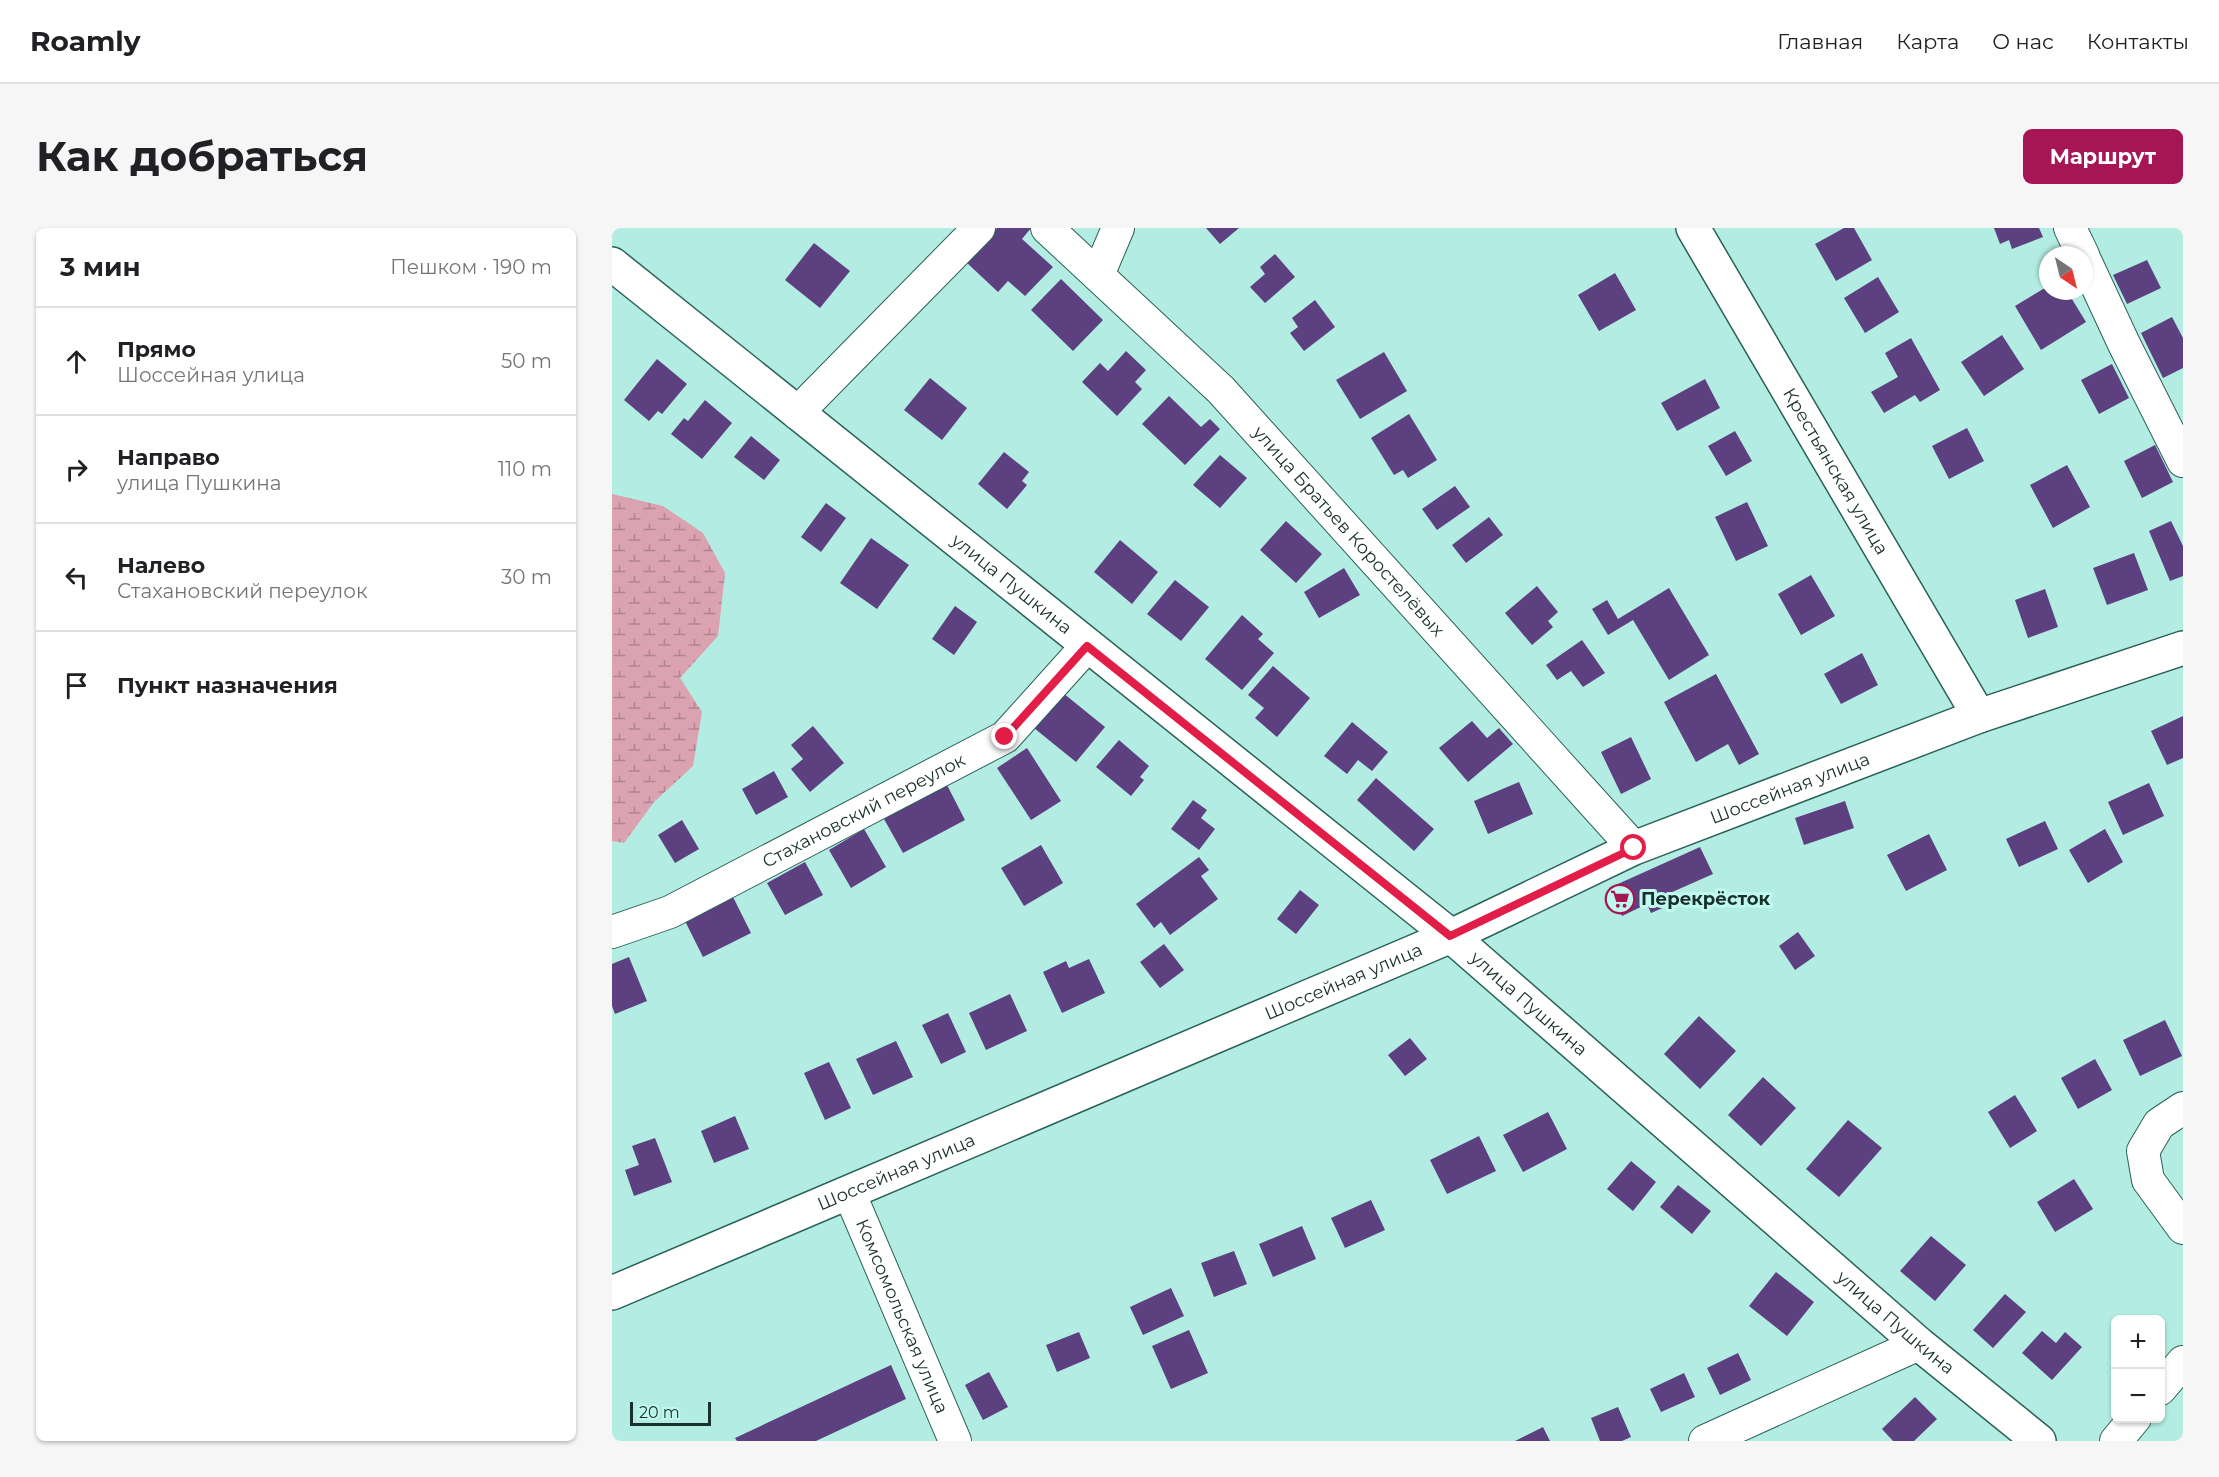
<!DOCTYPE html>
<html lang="ru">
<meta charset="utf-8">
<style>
:root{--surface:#fff;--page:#f6f6f6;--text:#202124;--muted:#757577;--line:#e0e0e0;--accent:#a61554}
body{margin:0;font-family:Montserrat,sans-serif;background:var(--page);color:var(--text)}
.controls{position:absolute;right:18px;bottom:18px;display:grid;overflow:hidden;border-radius:9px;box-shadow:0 2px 4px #0004}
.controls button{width:54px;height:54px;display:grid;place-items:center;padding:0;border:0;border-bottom:2px solid var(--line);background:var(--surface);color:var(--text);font:30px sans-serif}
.compass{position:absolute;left:1427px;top:18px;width:54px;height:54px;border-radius:50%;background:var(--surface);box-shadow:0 2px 4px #0004;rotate:145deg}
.scale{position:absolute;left:18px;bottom:15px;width:81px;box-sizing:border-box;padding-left:6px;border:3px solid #19302c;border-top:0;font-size:16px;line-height:21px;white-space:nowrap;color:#19302c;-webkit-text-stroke:4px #c0faef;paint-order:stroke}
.stop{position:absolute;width:18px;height:18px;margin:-14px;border:4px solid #e11d48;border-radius:50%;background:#fff}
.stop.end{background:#e11d48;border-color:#fff;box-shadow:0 2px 6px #0008}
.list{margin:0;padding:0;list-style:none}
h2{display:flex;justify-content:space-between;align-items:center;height:78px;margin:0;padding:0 24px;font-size:26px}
h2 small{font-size:20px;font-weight:400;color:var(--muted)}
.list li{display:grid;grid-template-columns:39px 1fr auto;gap:18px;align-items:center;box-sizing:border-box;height:108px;padding:0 24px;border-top:2px solid var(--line)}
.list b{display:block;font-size:22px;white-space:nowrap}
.list p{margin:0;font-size:20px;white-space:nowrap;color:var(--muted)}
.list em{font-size:20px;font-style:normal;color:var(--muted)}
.icon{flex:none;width:33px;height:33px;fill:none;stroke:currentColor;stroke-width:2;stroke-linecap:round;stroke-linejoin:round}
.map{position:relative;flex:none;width:1571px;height:1213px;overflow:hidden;border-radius:9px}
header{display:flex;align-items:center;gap:36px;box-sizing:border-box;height:84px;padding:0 30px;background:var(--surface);border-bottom:2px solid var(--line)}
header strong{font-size:28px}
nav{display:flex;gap:33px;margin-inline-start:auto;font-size:21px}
.intro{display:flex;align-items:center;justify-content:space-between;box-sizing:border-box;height:144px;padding:0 36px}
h1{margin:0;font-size:42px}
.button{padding:15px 27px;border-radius:9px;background:var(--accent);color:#fff;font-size:21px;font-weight:700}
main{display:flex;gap:36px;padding:0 36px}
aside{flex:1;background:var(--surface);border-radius:9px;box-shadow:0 2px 4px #0004}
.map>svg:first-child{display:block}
</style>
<header>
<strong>Roamly</strong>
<nav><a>Главная</a><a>Карта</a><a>О нас</a><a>Контакты</a></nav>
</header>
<div class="intro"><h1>Как добраться</h1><a class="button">Маршрут</a></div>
<main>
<aside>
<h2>3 мин<small>Пешком · 190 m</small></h2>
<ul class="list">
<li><svg class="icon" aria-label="ahead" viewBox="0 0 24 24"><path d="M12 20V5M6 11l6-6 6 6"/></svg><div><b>Прямо</b><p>Шоссейная улица</p></div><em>50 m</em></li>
<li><svg class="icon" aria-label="right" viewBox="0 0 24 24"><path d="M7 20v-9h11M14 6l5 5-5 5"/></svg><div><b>Направо</b><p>улица Пушкина</p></div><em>110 m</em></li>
<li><svg class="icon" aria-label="left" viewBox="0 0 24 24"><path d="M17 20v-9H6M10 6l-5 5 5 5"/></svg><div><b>Налево</b><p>Стахановский переулок</p></div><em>30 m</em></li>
<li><svg class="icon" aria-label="arrive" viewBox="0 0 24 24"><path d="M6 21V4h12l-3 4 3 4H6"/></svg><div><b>Пункт назначения</b></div></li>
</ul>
</aside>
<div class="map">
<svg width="1571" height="1213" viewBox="0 0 1571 1213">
<defs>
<pattern id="wetland-marsh" width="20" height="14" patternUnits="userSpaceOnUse" patternTransform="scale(1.5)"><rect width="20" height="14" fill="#dba3b1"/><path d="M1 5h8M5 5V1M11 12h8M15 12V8" fill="none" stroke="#b18590"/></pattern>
</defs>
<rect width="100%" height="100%" fill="#b3ece2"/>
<path fill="url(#wetland-marsh)" d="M 0,266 L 51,278 L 91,305 L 113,345 L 106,408 L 68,450 L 90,484 L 81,538 L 42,574 L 12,615 L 0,613 Z"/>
<path fill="#5c4080" d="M 385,0 L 419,0 L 410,11 L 441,39 L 413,68 L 396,53 L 386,64 L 354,34 Z
M 594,0 L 627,0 L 608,16 Z
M 1232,0 L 1242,0 L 1260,32 L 1224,53 L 1203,16 Z
M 1382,0 L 1427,0 L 1431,9 L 1400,21 L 1397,12 L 1388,16 Z
M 202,15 L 238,43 L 208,80 L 173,52 Z
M 663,26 L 683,49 L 653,75 L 638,59 L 653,46 L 648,39 Z
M 1535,32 L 1549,60 L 1515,76 L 1501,47 Z
M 1003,45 L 1024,82 L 987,103 L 966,67 Z
M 1266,49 L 1287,84 L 1253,105 L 1232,70 Z
M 449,51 L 491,92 L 461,123 L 419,82 Z
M 1436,58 L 1436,63 L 1455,63 L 1474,94 L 1429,122 L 1403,78 Z
M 703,72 L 723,99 L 692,123 L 678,105 L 686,99 L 680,90 Z
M 1560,89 L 1571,110 L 1571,140 L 1551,150 L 1529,105 Z
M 1390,107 L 1412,141 L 1372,168 L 1349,134 Z
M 1299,110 L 1328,162 L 1308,174 L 1303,167 L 1272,185 L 1259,164 L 1286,149 L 1273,125 Z
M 514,123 L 534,142 L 523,154 L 530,161 L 505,188 L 470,154 L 488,135 L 496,143 Z
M 772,124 L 795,163 L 748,191 L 724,152 Z
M 45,131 L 75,156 L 50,186 L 46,183 L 37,193 L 12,172 Z
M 1500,136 L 1517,170 L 1487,186 L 1469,152 Z
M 318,150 L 355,180 L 330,212 L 292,182 Z
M 1093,151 L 1108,180 L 1065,203 L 1049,175 Z
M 557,168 L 589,199 L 598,191 L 608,201 L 573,237 L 530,196 Z
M 93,172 L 120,195 L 90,231 L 59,206 L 72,190 L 76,193 Z
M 797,186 L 825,232 L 796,250 L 791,242 L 782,247 L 759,210 Z
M 1355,200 L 1372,233 L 1337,251 L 1320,218 Z
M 1123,203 L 1140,233 L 1114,248 L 1096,218 Z
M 139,208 L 168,232 L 152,252 L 122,229 Z
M 1543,217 L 1561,254 L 1530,270 L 1512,233 Z
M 392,224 L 417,244 L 410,253 L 415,257 L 395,281 L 366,256 Z
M 608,227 L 635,250 L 608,280 L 581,257 Z
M 1455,237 L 1478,279 L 1441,300 L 1418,257 Z
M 843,258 L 858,279 L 825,302 L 810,281 Z
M 1135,274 L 1156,318 L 1124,333 L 1103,289 Z
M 214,275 L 234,290 L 209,324 L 189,309 Z
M 877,289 L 891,307 L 854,335 L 840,317 Z
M 674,293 L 710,326 L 684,355 L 648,322 Z
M 1559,293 L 1571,318 L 1571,348 L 1558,353 L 1537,303 Z
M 259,310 L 297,337 L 265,381 L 228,355 Z
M 508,312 L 546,344 L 520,376 L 482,344 Z
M 1522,325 L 1536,362 L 1495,377 L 1481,340 Z
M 732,340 L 748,367 L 707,390 L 692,364 Z
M 1199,347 L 1223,388 L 1189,407 L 1166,366 Z
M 563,352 L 597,379 L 569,413 L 535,386 Z
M 925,358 L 946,384 L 936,393 L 941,399 L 920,417 L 893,385 Z
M 1057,360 L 1097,427 L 1057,452 L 1021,392 L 996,407 L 980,381 L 995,372 L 1006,391 Z
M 1433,361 L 1446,399 L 1416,410 L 1403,372 Z
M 343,378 L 365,394 L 342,427 L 320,411 Z
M 630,387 L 651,406 L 646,411 L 662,425 L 630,462 L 593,431 Z
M 970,412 L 993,445 L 971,459 L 959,443 L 945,452 L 934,437 Z
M 1250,425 L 1266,457 L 1229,476 L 1212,446 Z
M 661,438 L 698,470 L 665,509 L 643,490 L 652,480 L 636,467 Z
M 1104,446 L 1147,526 L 1127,537 L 1116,516 L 1084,534 L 1052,474 Z
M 451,465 L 493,499 L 464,534 L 422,500 Z
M 1571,488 L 1571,530 L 1555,537 L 1539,503 Z
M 860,493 L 875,510 L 887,500 L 901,516 L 856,554 L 827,520 Z
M 740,494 L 776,524 L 760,543 L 746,532 L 735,546 L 712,528 Z
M 201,498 L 232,535 L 198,564 L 179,541 L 191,531 L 179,517 Z
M 1019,509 L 1039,551 L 1009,566 L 989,524 Z
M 507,512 L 537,538 L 528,549 L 532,552 L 519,568 L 484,539 Z
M 415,520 L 449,573 L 419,592 L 385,540 Z
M 162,543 L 176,569 L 144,587 L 130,561 Z
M 764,550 L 822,601 L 802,623 L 745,572 Z
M 907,554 L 921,586 L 876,606 L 862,573 Z
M 1537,555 L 1552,588 L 1511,607 L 1496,574 Z
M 335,557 L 353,592 L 291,625 L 272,591 Z
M 581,572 L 595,582 L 589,590 L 603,601 L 587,622 L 559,601 Z
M 1233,573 L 1242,600 L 1192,617 L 1183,590 Z
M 70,592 L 87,621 L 63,635 L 46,607 Z
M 1433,593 L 1446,621 L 1407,639 L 1394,611 Z
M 252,601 L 274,639 L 239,660 L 217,622 Z
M 1493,601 L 1511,634 L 1476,655 L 1457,622 Z
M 1317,606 L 1335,642 L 1294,663 L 1275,627 Z
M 429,617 L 451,655 L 412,678 L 389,640 Z
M 1088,619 L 1101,646 L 1058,665 L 1062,675 L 1039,685 L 1035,676 L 1010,688 L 997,660 Z
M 587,629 L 597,642 L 589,648 L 606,671 L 558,707 L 549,694 L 542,700 L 524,676 Z
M 193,634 L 211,667 L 173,687 L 155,655 Z
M 688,662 L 707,677 L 684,706 L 665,691 Z
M 121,669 L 139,705 L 91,729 L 73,693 Z
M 1186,704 L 1203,728 L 1183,742 L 1167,718 Z
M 552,716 L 572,742 L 548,760 L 528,734 Z
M 17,729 L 35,773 L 3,786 L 0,778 L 0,736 Z
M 477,731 L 493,765 L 450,785 L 431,744 L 454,733 L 457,740 Z
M 398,766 L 415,803 L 374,822 L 357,785 Z
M 336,785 L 354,824 L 329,836 L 310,797 Z
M 1087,788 L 1124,823 L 1088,861 L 1052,826 Z
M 1553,792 L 1570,828 L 1528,848 L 1511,812 Z
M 798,810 L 815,831 L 793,848 L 776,827 Z
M 284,813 L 301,849 L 261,867 L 244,831 Z
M 1483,831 L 1500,862 L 1466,881 L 1449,850 Z
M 217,834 L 239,880 L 213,892 L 192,845 Z
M 1151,849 L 1184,880 L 1149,918 L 1116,887 Z
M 1403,867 L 1425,903 L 1398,920 L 1376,884 Z
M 936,884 L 955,921 L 911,944 L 891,907 Z
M 123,888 L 137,921 L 102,935 L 89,903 Z
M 1236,892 L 1270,920 L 1227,969 L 1194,941 Z
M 867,908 L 884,943 L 835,966 L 818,932 Z
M 43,910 L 60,954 L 22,968 L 13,942 L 27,937 L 20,918 Z
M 1019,933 L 1044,954 L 1021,983 L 995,961 Z
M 1462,951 L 1481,981 L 1443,1004 L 1425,974 Z
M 1066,957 L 1099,983 L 1080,1006 L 1048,979 Z
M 759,972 L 773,1002 L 733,1020 L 719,990 Z
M 690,998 L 704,1031 L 661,1049 L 647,1016 Z
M 1319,1008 L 1354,1037 L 1323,1073 L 1288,1043 Z
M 622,1023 L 635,1056 L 602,1069 L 589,1035 Z
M 1164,1044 L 1202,1074 L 1175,1108 L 1137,1078 Z
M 559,1060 L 572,1088 L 531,1107 L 518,1079 Z
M 1393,1066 L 1414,1084 L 1381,1120 L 1361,1102 Z
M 577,1102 L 596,1145 L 559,1161 L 540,1118 Z
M 1430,1103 L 1444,1115 L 1453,1104 L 1470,1119 L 1440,1152 L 1410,1125 Z
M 467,1104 L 478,1130 L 445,1144 L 434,1117 Z
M 1126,1125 L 1139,1152 L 1108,1167 L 1095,1140 Z
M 279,1137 L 294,1171 L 204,1213 L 125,1213 L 123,1210 Z
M 377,1144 L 396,1179 L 371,1192 L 353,1157 Z
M 1072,1145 L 1083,1169 L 1049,1184 L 1038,1161 Z
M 1303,1169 L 1325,1191 L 1302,1213 L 1281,1213 L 1270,1201 Z
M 1006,1179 L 1019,1209 L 1010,1213 L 988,1213 L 979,1190 Z
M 931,1199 L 938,1213 L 903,1213 Z"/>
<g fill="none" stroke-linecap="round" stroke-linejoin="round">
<g stroke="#2a6159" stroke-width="34">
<g id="minor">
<path id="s1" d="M 435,0 L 609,162 L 1022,620"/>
<path d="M 1458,0 L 1471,27"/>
<path d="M 1472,30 L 1512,116 L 1571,233"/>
<path d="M 486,47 L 506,0"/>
<path d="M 185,185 L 367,0"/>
<path id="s2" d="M 0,704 L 58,684 L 393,509 L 475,418"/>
<path d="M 1571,880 L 1547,896 L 1531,923 L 1536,952 L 1571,1000"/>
<path id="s3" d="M 237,964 L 343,1213"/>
<path d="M 1548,1161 L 1571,1134"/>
<path d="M 1093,1213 L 1307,1116"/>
<path d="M 1504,1213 L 1523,1190"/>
</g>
</g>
<g stroke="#2a6159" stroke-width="36">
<g id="tertiary">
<path id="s4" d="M 1081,0 L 1367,488"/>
<path id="s5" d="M 0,1065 L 839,708"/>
</g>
</g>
<g stroke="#2a6159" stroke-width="36">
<g id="secondary">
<path id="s6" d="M 0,36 L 839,708 L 1307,1116 L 1427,1213"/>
<path id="s7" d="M 839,708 L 1022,620 L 1367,488 L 1571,420"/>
</g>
</g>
<use href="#minor" stroke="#fff" stroke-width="32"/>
<use href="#tertiary" stroke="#fff" stroke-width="33"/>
<use href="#secondary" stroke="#fff" stroke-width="33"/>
</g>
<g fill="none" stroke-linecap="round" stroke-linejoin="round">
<path stroke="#e11d48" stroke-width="8" d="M 393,509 L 475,418 L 838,708 L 1022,620"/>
</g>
<defs>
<g id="supermarket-ring" transform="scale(1.5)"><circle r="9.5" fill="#c0faef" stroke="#a61554" stroke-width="1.5"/><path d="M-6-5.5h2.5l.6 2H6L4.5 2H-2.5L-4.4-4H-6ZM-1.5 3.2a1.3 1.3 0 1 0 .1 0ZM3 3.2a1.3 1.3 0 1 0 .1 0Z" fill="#a61554"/></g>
</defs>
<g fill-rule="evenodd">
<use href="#supermarket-ring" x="1008" y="671"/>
</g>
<g text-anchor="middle" stroke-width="6" stroke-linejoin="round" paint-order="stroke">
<g font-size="18" fill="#19302c" stroke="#c0faef">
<text dy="6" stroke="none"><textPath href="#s4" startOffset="282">Крестьянская улица</textPath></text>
<text dy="6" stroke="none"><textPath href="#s1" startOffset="428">улица Братьев Коростелёвых</textPath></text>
<text dy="6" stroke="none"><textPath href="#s6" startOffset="512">улица Пушкина</textPath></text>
<text dy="6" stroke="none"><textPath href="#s7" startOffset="370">Шоссейная улица</textPath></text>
<text dy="6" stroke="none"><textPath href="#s2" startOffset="280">Стахановский переулок</textPath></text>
<text dy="6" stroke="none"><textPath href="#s5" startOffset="795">Шоссейная улица</textPath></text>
<text dy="6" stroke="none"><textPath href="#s6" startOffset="1178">улица Пушкина</textPath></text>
<text dy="6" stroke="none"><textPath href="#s5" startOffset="309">Шоссейная улица</textPath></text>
<text dy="6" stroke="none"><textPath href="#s3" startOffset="135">Комсомольская улица</textPath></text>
<text dy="6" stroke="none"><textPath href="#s6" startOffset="1664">улица Пушкина</textPath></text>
</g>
<g font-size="18" font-weight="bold" fill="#19302c" stroke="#c0faef" text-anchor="start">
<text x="1029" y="677">Перекрёсток</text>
</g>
</g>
</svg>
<div class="controls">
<button>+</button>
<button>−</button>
</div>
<svg class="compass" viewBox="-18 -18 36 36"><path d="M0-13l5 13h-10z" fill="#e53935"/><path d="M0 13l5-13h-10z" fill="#757577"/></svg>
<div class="scale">20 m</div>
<div class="stop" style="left:1022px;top:620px"></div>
<div class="stop end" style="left:393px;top:509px"></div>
</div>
</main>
